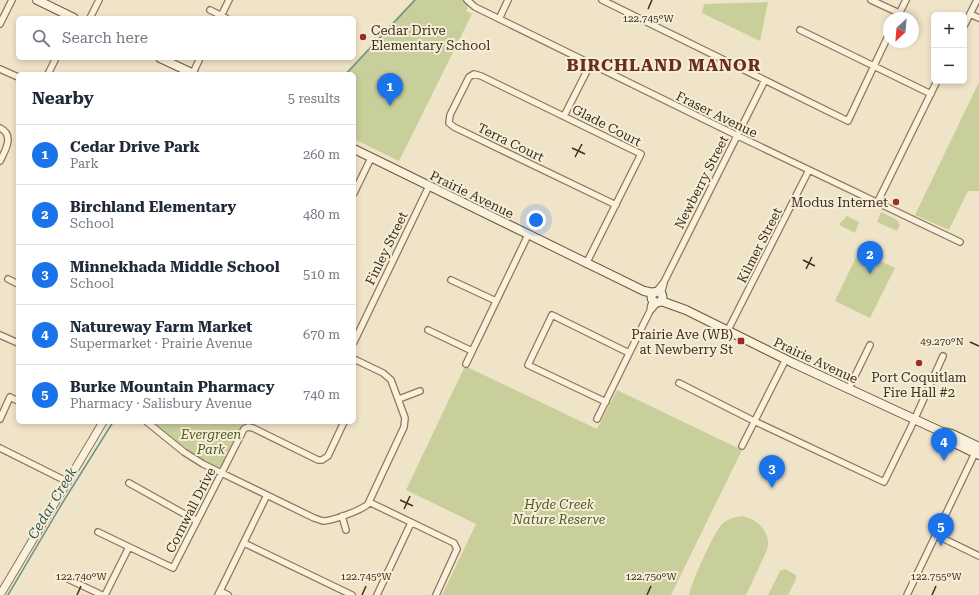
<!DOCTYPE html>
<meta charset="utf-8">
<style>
:root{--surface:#fff;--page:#f2f2f3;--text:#1f2937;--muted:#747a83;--line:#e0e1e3;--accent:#1a73e8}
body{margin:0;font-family:"Roboto Serif",serif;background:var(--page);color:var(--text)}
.controls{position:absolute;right:12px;top:12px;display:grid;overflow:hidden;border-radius:6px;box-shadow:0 2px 6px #0003}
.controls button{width:36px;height:36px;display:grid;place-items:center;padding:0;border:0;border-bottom:1px solid var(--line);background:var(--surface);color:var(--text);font:20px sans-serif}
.compass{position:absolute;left:883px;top:12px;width:36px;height:36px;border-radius:50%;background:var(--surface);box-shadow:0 2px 6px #0003;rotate:206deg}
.you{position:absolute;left:536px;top:220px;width:14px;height:14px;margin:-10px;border:3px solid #fff;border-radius:50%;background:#1a73e8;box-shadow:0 0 0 6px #1a73e833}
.badge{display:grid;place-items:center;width:26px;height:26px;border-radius:50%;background:var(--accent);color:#fff;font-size:13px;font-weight:700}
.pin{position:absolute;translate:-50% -33px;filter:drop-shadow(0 1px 2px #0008)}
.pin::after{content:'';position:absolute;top:21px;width:14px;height:12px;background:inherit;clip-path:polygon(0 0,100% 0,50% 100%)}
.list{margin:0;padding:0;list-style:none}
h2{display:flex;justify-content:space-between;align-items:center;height:52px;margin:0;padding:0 16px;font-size:17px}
h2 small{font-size:13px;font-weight:400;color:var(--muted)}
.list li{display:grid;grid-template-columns:26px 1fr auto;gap:12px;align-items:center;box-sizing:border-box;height:60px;padding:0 16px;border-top:1px solid var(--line)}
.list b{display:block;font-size:15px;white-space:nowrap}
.list p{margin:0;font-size:13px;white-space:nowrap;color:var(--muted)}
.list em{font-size:13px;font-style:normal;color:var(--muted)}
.icon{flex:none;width:22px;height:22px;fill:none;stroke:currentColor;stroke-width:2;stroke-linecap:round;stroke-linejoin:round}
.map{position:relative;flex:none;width:979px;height:595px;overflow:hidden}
.search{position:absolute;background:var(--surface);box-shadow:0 2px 6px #0003;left:16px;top:16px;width:340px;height:44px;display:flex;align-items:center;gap:10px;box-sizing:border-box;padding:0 14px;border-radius:6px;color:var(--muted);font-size:15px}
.panel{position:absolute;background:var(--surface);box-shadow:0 2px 6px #0003;left:16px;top:72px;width:340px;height:352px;border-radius:6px}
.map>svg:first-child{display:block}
</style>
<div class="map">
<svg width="979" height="595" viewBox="0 0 979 595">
<rect width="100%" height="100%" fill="#f0e4c8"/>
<path fill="#c9cf9b" d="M 413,0 L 471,0 L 466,11 L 472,14 L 399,161 L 354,139 L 354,74 L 344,74 Z
M 768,2 L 760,41 L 702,13 L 704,4 Z
M 979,82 L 979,191 L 968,191 L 949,230 L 915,215 Z
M 881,212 L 897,220 L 900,225 L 897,231 L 877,222 Z
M 847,216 L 859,222 L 855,233 L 839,225 L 841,222 Z
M 859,251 L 895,268 L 870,318 L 835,301 Z
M 465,366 L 597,429 L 617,390 L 742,450 L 671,595 L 442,595 L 476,524 L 406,490 Z
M 153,422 L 247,422 L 243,426 L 221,466 L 218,467 C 193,457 174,438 153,422 Z
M 742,516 C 758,519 772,533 767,550 L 746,595 L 689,595 C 691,583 714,532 722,524 C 728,519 735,517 742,516 Z
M 785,569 L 796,575 L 796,579 L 788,595 L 768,595 L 780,571 Z"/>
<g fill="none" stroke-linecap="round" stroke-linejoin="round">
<path stroke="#6f938a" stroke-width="1.5" d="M 346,74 L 415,0
M 8,595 L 63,502 L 113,422"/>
<g stroke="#8d765c" stroke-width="8">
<path id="minor" d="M 467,0 L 475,7 L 738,136 L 960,242
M 602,0 L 848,121 L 889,34
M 871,0 L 899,13
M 210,10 L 226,18
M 970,14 L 979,18
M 90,18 L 99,0
M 220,18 L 229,0
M 897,18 L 906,0
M 499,19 L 508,0
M 0,24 L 12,0
M 964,26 L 977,0
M 800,30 L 931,94
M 0,69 L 18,77
M 193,73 L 200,58
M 48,74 L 56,58
M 564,116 L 591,63
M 0,128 C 15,135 5,151 0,161
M 354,193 L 371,158
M 877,203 L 937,81
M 586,264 L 641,154 L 481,76 L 474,74 L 469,77 L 450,115 L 449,123 L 454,127 L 616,205
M 8,279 L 18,284
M 451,280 L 496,301
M 656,292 L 664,282 L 765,80
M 661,294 L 664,283
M 650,311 L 651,305 L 653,301
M 428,330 L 472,351
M 728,330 L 809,170
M 0,335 L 18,343
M 354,342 L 429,186
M 466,364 L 528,235
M 679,383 L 754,421 L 884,482 L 911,427 L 943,356
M 849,388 L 870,345
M 399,399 L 420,391
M 606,402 L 528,365 L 552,315 L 629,353
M 0,419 L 10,397 L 18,401
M 597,419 L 643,325 L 650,311 L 657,303
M 147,422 L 184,452 L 203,464 L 314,518 C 317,519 320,520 323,521 C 332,521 362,510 368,504 L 404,427 L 405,418 L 391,380 L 383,373 L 354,359
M 742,446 L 786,359
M 0,448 L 68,482
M 129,483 L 197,521
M 369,502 L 454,543 L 457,549 L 436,595
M 342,516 L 346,530
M 98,532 L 173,568 L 244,429 L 248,427 L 253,428 L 318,460 L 322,460 L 328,456 L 344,422
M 936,535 L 979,556
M 244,543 L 352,595
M 68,579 L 102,595
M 220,591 L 228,595
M 105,595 L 129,547
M 218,595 L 267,495
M 377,595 L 411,523
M 907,595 L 975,453"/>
</g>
<g stroke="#8d765c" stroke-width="9">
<path id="tertiary" d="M 0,595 L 103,422"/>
</g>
<g stroke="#6f573f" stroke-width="10">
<path id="secondary" d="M 37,0 L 74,18
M 160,58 L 194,74
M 354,149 L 644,291 L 654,293
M651.5 297a5.5 5.5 0 1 1 11 0a5.5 5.5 0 1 1-11 0Z
M 661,301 L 686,310 L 793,363 L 942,432 L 952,434 L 979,447
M 942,432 L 948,440 L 979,455"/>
</g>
<use href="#minor" stroke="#faf1dc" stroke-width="5.5"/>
<use href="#tertiary" stroke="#faf1dc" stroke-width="7"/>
<use href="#secondary" stroke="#faf1dc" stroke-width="8"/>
</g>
<path fill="none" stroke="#3d2e20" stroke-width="1.5" d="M 648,9 L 652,0M 572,148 L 585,154M 575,157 L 582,144M 803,260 L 815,266M 806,269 L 812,257M 970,342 L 979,346M 400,500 L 413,506M 404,509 L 410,496M 77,595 L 81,586M 362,595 L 366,586M 647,595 L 651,586M 932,595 L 936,586"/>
<g fill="#9e2a2b" stroke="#f7eed8" stroke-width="1.5">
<circle cx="363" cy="37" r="4"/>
<circle cx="896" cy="202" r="4"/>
<rect x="737" y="337" width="8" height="8" rx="2"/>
<circle cx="919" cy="363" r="4"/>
</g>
<g text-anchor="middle" stroke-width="4" stroke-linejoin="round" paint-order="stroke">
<g font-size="13" fill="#3d2e20" stroke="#f7eed8" text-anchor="end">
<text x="371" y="35" text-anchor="start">Cedar Drive<tspan x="371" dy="15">Elementary School</tspan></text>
<text x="888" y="207">Modus Internet</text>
<text x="733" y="339">Prairie Ave (WB)<tspan x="733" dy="15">at Newberry St</tspan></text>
<text x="919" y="382" text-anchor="middle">Port Coquitlam<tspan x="919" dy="15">Fire Hall #2</tspan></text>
</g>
<g font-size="13" fill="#3d2e20" stroke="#f7eed8">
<text transform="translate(717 114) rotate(26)" y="5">Fraser Avenue</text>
<text transform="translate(607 125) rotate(27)" y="5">Glade Court</text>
<text transform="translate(511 142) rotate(26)" y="5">Terra Court</text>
<text transform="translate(701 182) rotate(-63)" y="5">Newberry Street</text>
<text transform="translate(472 194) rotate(26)" y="5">Prairie Avenue</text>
<text transform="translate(759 245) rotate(-63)" y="5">Kilmer Street</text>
<text transform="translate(386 248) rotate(-64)" y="5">Finley Street</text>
<text transform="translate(816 360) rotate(25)" y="5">Prairie Avenue</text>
<text transform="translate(190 510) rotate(-63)" y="5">Cornwall Drive</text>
</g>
<g font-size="13" font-style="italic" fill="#4d5a26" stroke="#f7eed8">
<text x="211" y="439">Evergreen<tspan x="211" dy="15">Park</tspan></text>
<text x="559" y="509">Hyde Creek<tspan x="559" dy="15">Nature Reserve</tspan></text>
</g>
<g font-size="14" font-style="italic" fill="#2f5d5a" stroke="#f7eed8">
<text transform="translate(52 503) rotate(-59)" y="5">Cedar Creek</text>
</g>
<g font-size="17" font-weight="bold" letter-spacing="1" fill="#6b2e1e" stroke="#f7eed8">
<text x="664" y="71">BIRCHLAND MANOR</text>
</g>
</g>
<g font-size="10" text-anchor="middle" fill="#3d2e20" stroke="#f7eed8" stroke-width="4" stroke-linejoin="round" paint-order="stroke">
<text x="648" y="22">122.745°W</text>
<text x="942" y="345">49.270°N</text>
<text x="81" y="580">122.740°W</text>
<text x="366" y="580">122.745°W</text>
<text x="651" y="580">122.750°W</text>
<text x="936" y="580">122.755°W</text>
</g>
</svg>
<div class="controls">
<button>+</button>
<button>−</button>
</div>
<svg class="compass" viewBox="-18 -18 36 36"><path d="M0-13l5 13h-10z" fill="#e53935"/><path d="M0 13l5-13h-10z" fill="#747a83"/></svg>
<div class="you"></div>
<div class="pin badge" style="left:390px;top:106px">1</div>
<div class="pin badge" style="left:870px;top:274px">2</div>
<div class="pin badge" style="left:772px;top:488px">3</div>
<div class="pin badge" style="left:944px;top:461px">4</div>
<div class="pin badge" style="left:941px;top:546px">5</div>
<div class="search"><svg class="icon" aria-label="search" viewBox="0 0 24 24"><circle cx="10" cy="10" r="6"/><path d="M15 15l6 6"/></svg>Search here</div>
<section class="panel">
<h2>Nearby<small>5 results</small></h2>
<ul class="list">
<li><span class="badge">1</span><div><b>Cedar Drive Park</b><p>Park</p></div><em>260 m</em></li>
<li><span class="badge">2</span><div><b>Birchland Elementary</b><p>School</p></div><em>480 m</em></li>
<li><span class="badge">3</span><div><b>Minnekhada Middle School</b><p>School</p></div><em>510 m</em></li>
<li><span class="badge">4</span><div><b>Natureway Farm Market</b><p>Supermarket · Prairie Avenue</p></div><em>670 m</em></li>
<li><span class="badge">5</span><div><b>Burke Mountain Pharmacy</b><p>Pharmacy · Salisbury Avenue</p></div><em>740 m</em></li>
</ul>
</section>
</div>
